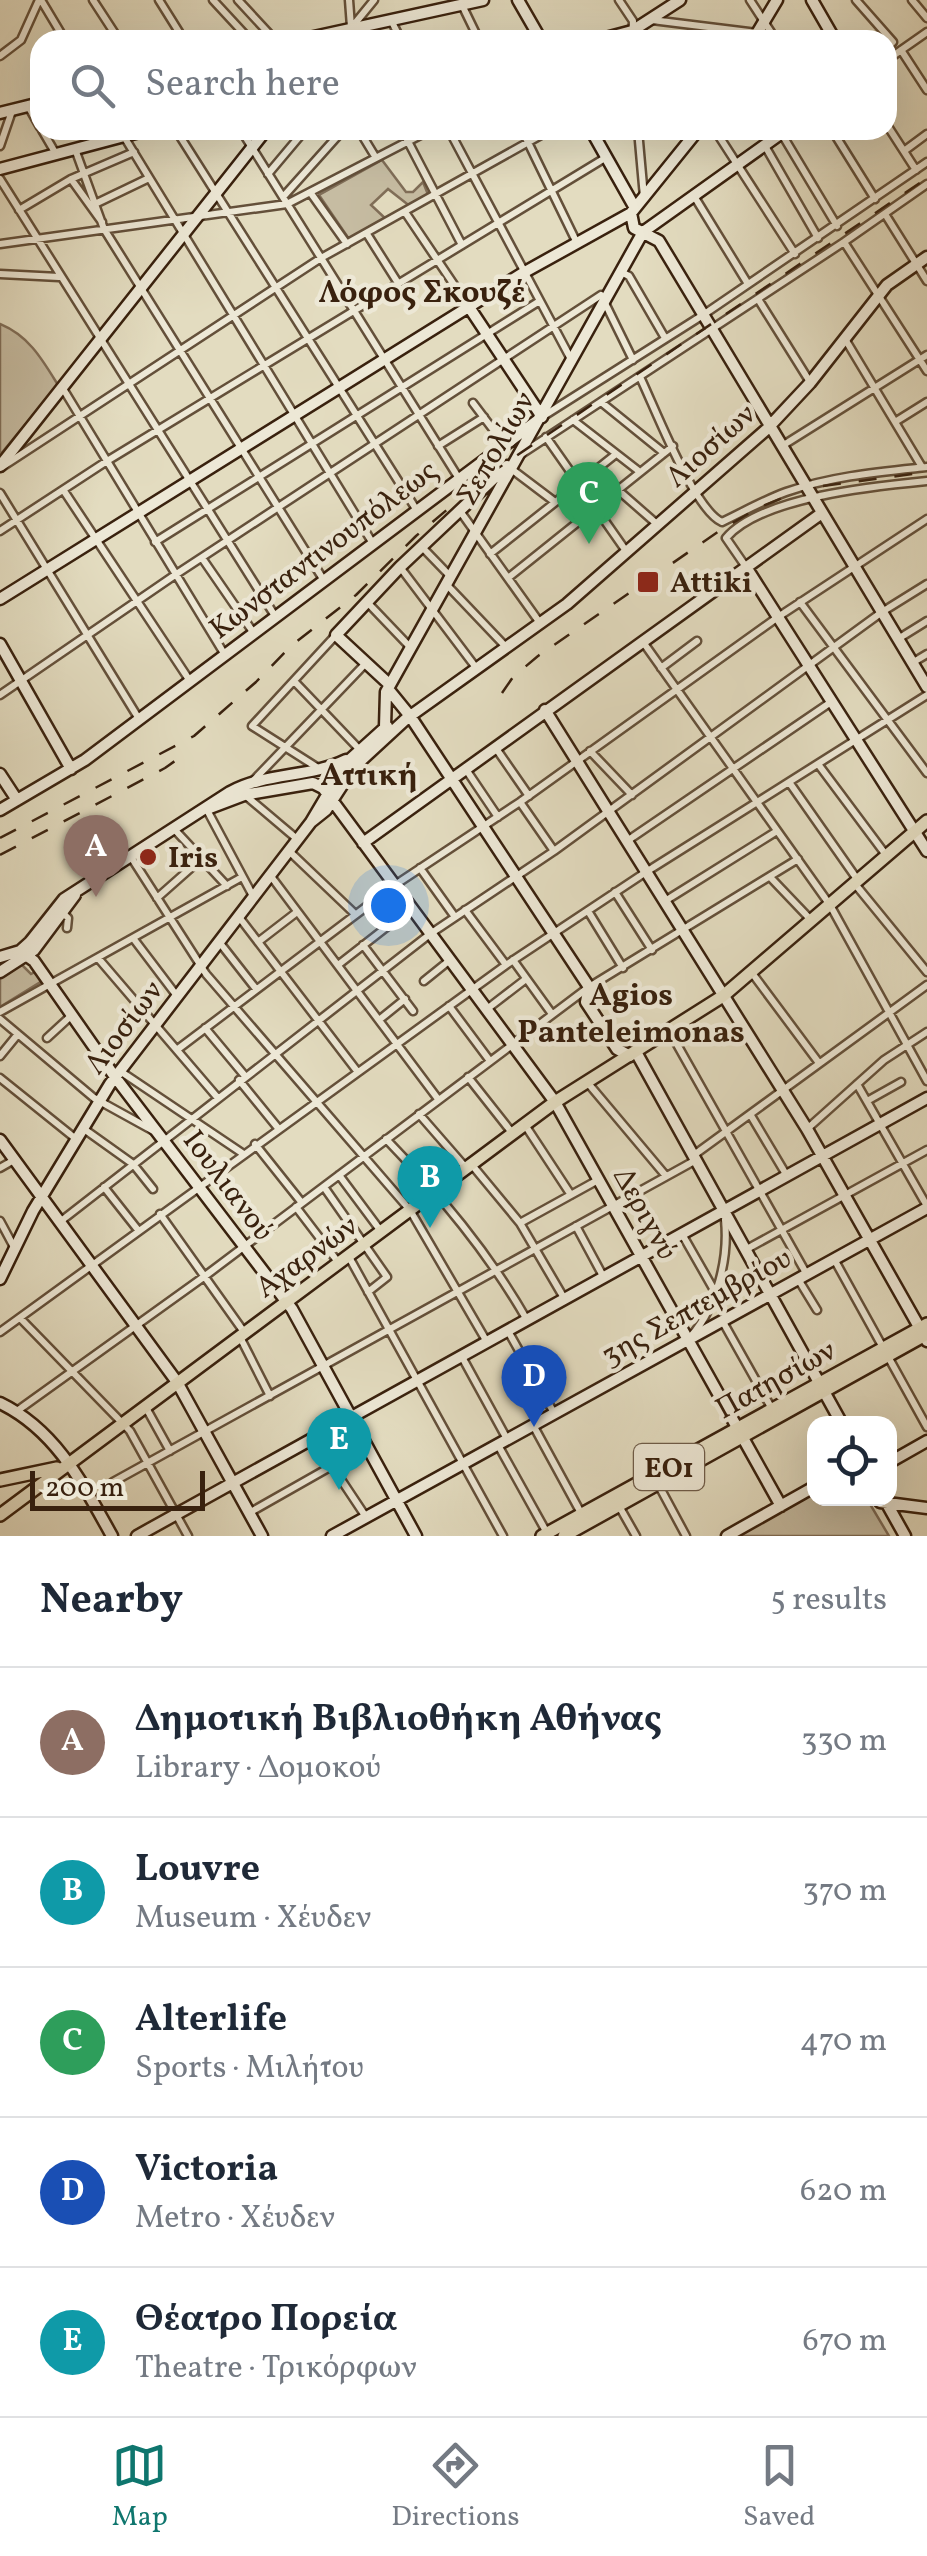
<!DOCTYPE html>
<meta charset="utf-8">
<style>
:root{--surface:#fff;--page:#f2f2f3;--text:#1f2937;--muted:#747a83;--line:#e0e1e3;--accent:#0f766e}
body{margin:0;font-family:Vollkorn,serif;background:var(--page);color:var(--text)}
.controls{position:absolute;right:30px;bottom:30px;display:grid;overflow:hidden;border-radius:20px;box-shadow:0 10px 40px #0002}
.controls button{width:90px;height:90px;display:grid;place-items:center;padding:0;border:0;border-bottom:2px solid var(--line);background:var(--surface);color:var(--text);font:50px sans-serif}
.scale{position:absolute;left:30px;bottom:25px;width:175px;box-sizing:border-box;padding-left:10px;border:5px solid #39210e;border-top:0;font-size:28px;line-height:35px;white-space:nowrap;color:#39210e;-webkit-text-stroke:8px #ede8d6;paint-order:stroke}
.you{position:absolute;left:388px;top:905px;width:35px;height:35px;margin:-25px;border:8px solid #fff;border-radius:50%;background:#1a73e8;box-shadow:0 0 0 15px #1a73e833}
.badge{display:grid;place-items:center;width:65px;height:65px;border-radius:50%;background:var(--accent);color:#fff;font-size:32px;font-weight:700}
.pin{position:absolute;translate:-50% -82px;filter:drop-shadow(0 2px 5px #0008)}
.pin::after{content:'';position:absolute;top:52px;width:35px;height:30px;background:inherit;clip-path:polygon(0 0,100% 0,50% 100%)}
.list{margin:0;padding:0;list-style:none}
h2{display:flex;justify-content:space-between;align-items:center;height:130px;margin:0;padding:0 40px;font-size:42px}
h2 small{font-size:32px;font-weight:400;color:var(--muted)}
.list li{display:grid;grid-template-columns:65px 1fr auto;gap:30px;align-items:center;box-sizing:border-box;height:150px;padding:0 40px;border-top:2px solid var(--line)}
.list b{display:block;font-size:38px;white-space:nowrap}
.list p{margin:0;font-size:32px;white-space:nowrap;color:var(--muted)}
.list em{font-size:32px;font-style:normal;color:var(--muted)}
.icon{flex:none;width:55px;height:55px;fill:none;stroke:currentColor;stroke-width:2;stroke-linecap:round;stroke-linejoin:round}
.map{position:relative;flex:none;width:927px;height:1536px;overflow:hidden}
.search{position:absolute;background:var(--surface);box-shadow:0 10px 40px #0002;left:30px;right:30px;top:30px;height:110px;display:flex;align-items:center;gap:25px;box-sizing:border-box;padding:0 35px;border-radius:30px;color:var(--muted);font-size:38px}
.sheet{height:880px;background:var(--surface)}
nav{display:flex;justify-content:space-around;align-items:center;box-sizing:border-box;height:140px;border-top:2px solid var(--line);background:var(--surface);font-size:28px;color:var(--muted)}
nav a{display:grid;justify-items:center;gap:5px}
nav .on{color:var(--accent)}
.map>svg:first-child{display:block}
</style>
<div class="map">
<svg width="927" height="1536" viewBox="0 0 927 1536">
<rect width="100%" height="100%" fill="#e3dcc0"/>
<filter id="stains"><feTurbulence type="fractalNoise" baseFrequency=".002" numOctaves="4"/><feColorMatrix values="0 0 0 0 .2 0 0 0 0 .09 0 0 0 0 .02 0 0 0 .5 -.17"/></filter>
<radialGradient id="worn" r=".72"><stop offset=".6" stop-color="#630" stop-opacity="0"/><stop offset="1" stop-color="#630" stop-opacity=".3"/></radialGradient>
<path fill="#c6bca2" stroke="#806e58" stroke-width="2.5" d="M 382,160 L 406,192 L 413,192 L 423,182 L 429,197 L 411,207 L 388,189 L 371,205 L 387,220 L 349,239 L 319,195 Z
M 0,324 C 29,336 42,359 58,385 L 0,455 Z
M 21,964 L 31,974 L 35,972 L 42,981 L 0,1007 L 0,976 Z
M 814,1491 L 814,1498 L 867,1499 L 889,1536 L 739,1536 Z"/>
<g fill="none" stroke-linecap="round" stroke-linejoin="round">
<g stroke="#64503a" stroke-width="11">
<path id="street" d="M 41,0 L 65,40
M 93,0 L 119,40
M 159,0 L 184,40
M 213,0 L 250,40
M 238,0 L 275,40
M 349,0 L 351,27
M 619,0 L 633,21 L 632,40
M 750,0 L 776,40
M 856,0 L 893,42 L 887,48
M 912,0 L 927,18
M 462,5 L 479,40
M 391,20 L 401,40
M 652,20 L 757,33
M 352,27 L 374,0
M 901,50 L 927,90
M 0,56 L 21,40 L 39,0
M 887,60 L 927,32
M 28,106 L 40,127
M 887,125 L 916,170
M 42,130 L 56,154
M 120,130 L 372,542
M 176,130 L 416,509
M 241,130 L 458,477
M 359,130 L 376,158
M 402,130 L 462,245
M 449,130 L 572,361
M 522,130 L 576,241
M 638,130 L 644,197
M 715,130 L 795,254
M 832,130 L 875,199
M 780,131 L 837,226
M 0,146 L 12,111
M 765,146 L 818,238
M 75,149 L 104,229 L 323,579
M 904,151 L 927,134
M 268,174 L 305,130
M 0,179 L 275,616
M 71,179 L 102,222
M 310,192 L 347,244
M 694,196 L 748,284
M 283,197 L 343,130
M 97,203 L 149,178
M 19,210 L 71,179 L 134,152
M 405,212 L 469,307
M 885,214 L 927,281
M 367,234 L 398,283
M 844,242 L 927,371
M 0,244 L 287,204 L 430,130
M 621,272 L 629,276 L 665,338
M 0,274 L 59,277
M 758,299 L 810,382
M 845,339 L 922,467
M 640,377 C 655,408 694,510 722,522 C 743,512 764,500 786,492 C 832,476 880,472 927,467
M 62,387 L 225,655
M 601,402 L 664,453
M 473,403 L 504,444
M 542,417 L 703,315 L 927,162
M 573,420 L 640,472
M 895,422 L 927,402
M 546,437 L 626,551
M 438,446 L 484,417
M 782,446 L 927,355
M 520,455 L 844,242 L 927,184
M 2,467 L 321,258 L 550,130
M 510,468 L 555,502
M 618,490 L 658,525
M 64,491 L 190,681
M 0,493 L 139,719
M 460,511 L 540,623
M 0,531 L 107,461 L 605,158
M 155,542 L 538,302
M 422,547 L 450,576
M 490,554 L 616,454
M 202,558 L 253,632
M 400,567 L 477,669
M 746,567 L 726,538 C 761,497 875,486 927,481
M 508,578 L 673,446
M 446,584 L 506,647
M 367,602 L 410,647
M 800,602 L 927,773
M 898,639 L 927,621
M 643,642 L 830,905 L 927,1081
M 912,663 L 927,654
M 661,668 L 697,641
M 294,681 L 359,749
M 0,695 L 175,575 L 601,295 L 633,360
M 495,747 L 529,796
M 590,751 L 632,795
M 818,764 L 886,855
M 318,768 L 252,726 L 336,635
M 465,768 L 498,817
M 252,782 L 366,663
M 789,782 L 857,879
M 245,795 L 297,839
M 520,802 L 554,851
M 207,810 L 253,896
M 175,830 L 227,886
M 627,841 L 831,702
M 289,851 L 355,914
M 131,857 L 206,974 L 410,1210 L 487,1342
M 420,868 L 455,917
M 270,875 L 438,1099
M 770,877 L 811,920
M 855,884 L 927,972
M 615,892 L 652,950
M 157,898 L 201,859
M 665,901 L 777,831
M 465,910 L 506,965
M 588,911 L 623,968
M 62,912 L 68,918 L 67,928
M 239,917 L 357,1071
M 133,938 L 177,996
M 258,942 L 297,912
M 220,943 L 256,989
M 363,945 L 413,1011
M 98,958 L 217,1097
M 513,960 L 552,1014
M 338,965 L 411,908
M 752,973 L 819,1063
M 424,981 L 450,960
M 449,1006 L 490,1061
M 487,1009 L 526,979
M 0,1012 L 242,877
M 0,1019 L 94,1098 L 152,1130
M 379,1020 L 405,999
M 205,1028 L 245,1076
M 670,1032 L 806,1273
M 47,1038 L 72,1015
M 178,1049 L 395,885 L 520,802 L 778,617 L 927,519
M 0,1056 L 18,1034
M 120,1071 L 242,1153
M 468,1077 L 513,1134
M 0,1078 L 76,1139
M 239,1080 L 278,1128
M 587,1082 L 666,1176
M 857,1084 L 927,1206
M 867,1101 L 901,1082
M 419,1114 L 466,1168
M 750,1114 L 787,1176
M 525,1125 L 571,1195
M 84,1129 L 133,1164 L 153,1189
M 807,1129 L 884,1060 L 927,1032
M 386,1139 C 440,1195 488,1252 527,1320
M 255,1144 L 302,1203
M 694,1155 L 927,985
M 472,1165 L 520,1223 L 564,1298
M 0,1168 L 14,1160
M 339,1175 L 380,1230
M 104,1187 L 138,1230
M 324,1187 L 387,1277 L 368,1292
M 296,1207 L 338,1262
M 160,1214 L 244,1332
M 0,1221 L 14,1247
M 61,1221 L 430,934 L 554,851 L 882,612 L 927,584
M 520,1223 L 598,1180
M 576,1226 L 603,1276
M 682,1234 L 714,1290
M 745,1250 L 927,1150
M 349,1257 L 503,1536
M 834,1259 L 927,1427
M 798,1279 L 817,1310
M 20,1318 L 130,1431 L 188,1536
M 723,1322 L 772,1409
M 508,1331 L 554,1413
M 0,1332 L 506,965 L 646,872 L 927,695
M 692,1335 C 717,1306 729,1258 725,1220
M 240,1337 L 270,1396
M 462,1357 L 507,1439
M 145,1406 L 170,1451
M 17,1411 L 205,1276 L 589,987 L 798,859
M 533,1425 L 581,1513
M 498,1445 L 547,1533
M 332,1466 L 366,1517
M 113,1482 L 696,1160
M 658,1484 L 686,1536
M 619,1506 L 636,1536
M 249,1513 L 367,1446"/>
</g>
<g stroke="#39210e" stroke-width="15">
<path id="secondary" d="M 518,0 L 541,40
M 812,0 L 835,40
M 300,40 L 483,0
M 598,40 L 632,31 L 680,0
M 753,40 L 777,0
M 0,113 L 40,103
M 591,130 L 635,208
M 0,169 L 147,130
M 631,213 L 634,228 L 659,241 L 927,687
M 469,307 L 542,417
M 0,466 L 266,130
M 746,567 L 927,851
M 0,599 L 523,273 L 631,213 L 698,130
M 0,644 L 71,769
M 390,685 L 336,635 L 400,567 L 507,466
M 388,689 L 410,716 L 589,987 L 586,1002 L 617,1049 L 630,1056
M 545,710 L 807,1129 L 927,1341
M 385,727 L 386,692 L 643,232 L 786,130
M 0,774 L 17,800
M 207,809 L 244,795 L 313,783 L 323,788 L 555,1102 L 781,1506
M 0,810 L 85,760 L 538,420
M 311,822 L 326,810 L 354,767 L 406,719 L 567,604 L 767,429 L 810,383 L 887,285 L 927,257
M 363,843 L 822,513
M 20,951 L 34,961 L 115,1077 L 292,1309 L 416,1536
M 0,957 L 20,951 L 30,942 L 64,899 L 230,792 C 266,772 309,778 346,760
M 0,972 L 34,950 L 75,895
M 636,1052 L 842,1424
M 0,1140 L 177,1382 L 262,1536
M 0,1279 L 33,1211 L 110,1084 L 311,822 L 346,763 L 387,726
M 0,1403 C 56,1430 83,1484 112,1536
M 890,1462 L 927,1441
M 880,1502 L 927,1508
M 886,1502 L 905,1536
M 137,1536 L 927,1098
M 332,1536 L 927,1208
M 727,1536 L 814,1487"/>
</g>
<g stroke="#39210e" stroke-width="16">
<path id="primary" d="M 0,1480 L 57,1468
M 0,1515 L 555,1102 L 723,996 L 927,821
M 542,1536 L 927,1324
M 564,1536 L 927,1334"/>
</g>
<use href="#street" stroke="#ede8d6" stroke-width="6"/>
<use href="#secondary" stroke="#ede8d6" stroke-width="10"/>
<use href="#primary" stroke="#e3dcc0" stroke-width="11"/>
<path stroke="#39210e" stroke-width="2.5" stroke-dasharray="18 18" stroke-linecap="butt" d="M 823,486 L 927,472
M 502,693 L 513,677 L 538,656 L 722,529 L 760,507 L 797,492
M 0,838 L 194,736 L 256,682 L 291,646 L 356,595 L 416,536 L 488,475 L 927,178
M 0,855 L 165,768 L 182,756"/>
</g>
<g fill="#8f2418" stroke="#ede8d6" stroke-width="4">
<rect x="636" y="570" width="24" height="24" rx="5"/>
<circle cx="148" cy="857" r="10"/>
</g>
<g text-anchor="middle" stroke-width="9" stroke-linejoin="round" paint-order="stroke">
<rect fill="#ede8d6" stroke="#6f5d4a" stroke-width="2.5" x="634" y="1444" width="70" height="46" rx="8"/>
<g font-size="28" font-weight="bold" fill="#39210e">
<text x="669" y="1477">ΕΟ1</text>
</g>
<g font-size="30" fill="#39210e" stroke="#ede8d6">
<text transform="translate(710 445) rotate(-42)" y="10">Λιοσίων</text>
<text transform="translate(495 448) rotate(-60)" y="10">Σεπολίων</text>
<text transform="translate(323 549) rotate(-37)" y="10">Κωνσταντινουπόλεως</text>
<text transform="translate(123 1027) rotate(-53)" y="10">Λιοσίων</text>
<text transform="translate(229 1185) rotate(53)" y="10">Ιουλιανού</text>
<text transform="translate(646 1213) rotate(61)" y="10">Δεριγνύ</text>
<text transform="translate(306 1256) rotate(-36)" y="10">Αχαρνών</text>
<text transform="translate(696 1306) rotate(-29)" y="10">3ης Σεπτεμβρίου</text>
<text transform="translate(775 1379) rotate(-29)" y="10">Πατησίων</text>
</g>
<g font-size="30" font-weight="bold" fill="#39210e" stroke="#ede8d6" text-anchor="start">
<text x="670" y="592">Attiki</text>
<text x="168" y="867">Iris</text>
</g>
<g font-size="32" font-weight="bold" fill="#39210e" stroke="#ede8d6">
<text x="422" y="302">Λόφος Σκουζέ</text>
<text x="369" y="785">Αττική</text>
<text x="631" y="1005">Agios<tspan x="631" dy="37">Panteleimonas</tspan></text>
</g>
</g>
<rect width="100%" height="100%" filter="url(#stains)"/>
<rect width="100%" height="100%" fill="url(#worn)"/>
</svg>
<div class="controls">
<button><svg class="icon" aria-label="locate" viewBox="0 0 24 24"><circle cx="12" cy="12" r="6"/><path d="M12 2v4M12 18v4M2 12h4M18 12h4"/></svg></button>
</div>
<div class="scale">200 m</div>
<div class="you"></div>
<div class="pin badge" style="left:96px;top:897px;background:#8d6e63">A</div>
<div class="pin badge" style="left:430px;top:1228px;background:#0f9aa8">B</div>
<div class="pin badge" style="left:589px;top:544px;background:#2e9e5b">C</div>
<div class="pin badge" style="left:534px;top:1427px;background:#1a4fb4">D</div>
<div class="pin badge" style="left:339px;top:1490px;background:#0f9aa8">E</div>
<div class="search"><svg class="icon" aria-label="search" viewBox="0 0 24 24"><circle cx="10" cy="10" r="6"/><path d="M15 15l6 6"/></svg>Search here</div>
</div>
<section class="sheet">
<h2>Nearby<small>5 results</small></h2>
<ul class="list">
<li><span class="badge" style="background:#8d6e63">A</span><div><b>Δημοτική Βιβλιοθήκη Αθήνας</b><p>Library · Δομοκού</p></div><em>330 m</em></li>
<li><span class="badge" style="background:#0f9aa8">B</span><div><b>Louvre</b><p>Museum · Χέυδεν</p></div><em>370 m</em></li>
<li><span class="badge" style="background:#2e9e5b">C</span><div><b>Alterlife</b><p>Sports · Μιλήτου</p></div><em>470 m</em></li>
<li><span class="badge" style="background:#1a4fb4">D</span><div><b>Victoria</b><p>Metro · Χέυδεν</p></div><em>620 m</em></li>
<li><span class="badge" style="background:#0f9aa8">E</span><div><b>Θέατρο Πορεία</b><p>Theatre · Τρικόρφων</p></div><em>670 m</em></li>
</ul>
</section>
<nav>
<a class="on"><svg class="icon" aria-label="map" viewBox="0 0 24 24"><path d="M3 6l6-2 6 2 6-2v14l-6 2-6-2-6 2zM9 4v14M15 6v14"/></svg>Map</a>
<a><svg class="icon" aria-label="directions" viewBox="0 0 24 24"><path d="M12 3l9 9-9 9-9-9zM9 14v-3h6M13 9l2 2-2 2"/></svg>Directions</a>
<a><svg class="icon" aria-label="saved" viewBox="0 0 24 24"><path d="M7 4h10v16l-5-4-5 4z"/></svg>Saved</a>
</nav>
